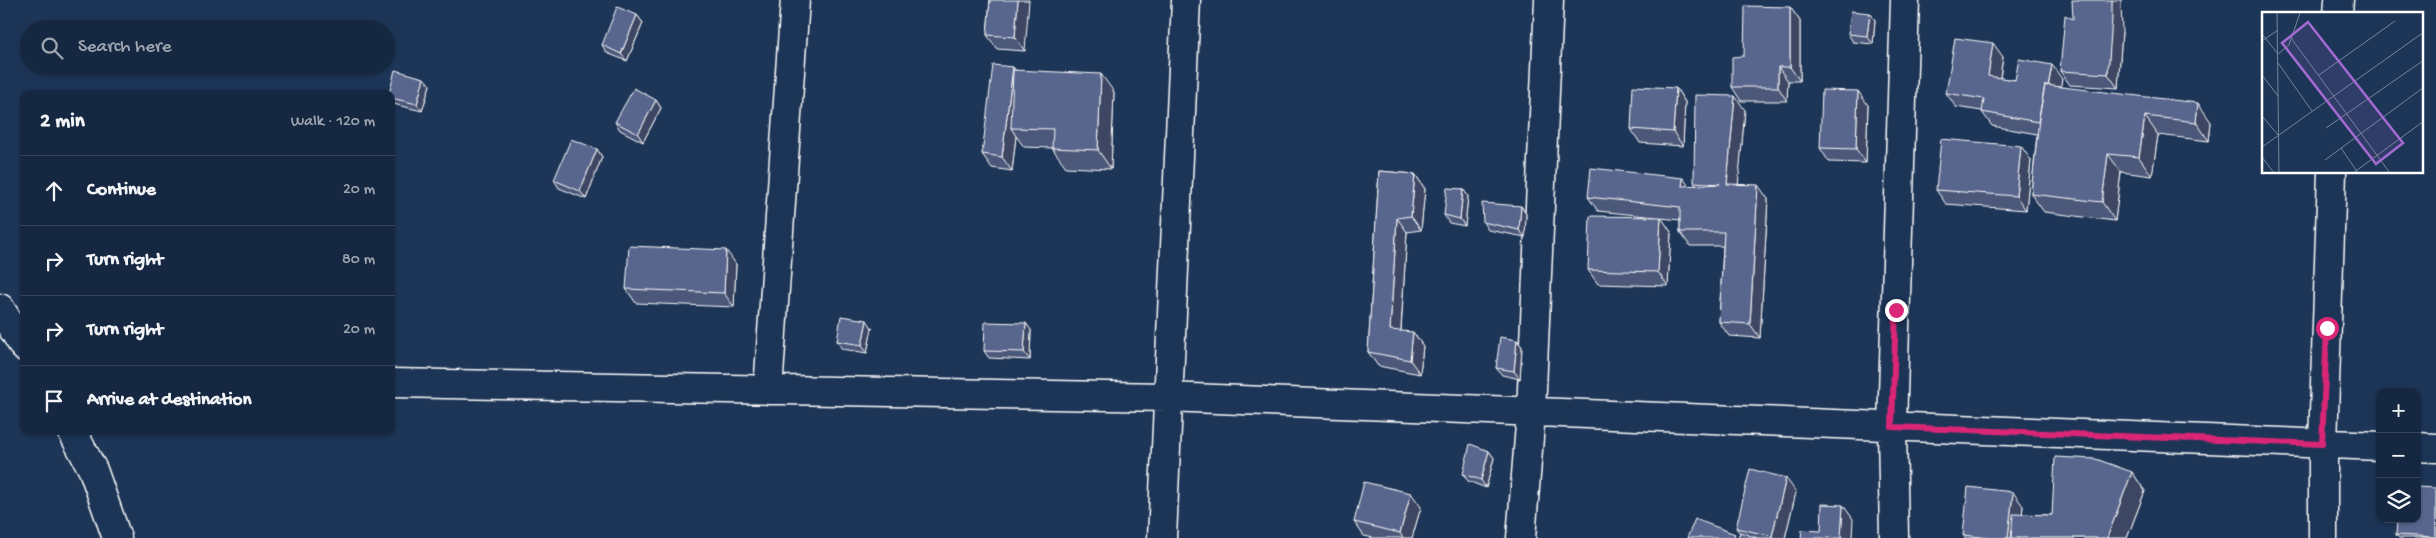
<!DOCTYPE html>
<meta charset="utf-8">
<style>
:root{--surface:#162841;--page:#23344c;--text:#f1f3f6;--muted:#9ea6b1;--line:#35445a}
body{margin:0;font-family:"Gochi Hand",sans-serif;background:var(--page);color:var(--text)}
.controls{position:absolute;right:15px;bottom:15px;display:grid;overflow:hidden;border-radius:10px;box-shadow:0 1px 4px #0004}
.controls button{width:45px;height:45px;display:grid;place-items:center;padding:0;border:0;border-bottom:1px solid var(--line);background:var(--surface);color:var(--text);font:25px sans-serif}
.stop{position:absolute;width:15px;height:15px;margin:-11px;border:4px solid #db2777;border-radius:50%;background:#fff}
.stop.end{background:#db2777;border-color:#fff;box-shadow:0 1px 5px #0008}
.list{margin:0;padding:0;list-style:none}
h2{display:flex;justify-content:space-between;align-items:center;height:65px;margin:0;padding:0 20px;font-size:21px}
h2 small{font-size:16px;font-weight:400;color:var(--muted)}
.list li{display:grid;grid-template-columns:32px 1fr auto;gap:15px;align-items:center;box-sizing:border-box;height:70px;padding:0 20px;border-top:1px solid var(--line)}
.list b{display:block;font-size:19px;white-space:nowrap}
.list em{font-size:16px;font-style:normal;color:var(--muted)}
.icon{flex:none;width:28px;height:28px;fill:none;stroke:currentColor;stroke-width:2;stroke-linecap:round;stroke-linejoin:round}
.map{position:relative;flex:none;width:2436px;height:538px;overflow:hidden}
.search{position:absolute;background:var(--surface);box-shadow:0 1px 4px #0004;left:20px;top:20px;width:375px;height:55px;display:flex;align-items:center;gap:12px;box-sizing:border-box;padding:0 18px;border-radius:28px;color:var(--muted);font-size:19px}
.panel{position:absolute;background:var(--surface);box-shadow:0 1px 4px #0004;left:20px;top:90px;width:375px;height:345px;border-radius:10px}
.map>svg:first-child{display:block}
</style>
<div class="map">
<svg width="2436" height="538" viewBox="0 0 2436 538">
<rect width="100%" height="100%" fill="#1d3557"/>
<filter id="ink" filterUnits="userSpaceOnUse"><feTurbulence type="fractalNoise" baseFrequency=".02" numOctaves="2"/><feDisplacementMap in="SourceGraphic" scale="10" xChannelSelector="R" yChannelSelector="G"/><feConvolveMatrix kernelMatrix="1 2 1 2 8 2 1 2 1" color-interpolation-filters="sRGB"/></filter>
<g filter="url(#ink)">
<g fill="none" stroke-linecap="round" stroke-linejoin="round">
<g stroke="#fff" stroke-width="31">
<path id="minor" d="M 2338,14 L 2339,0
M 0,308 L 24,347
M 391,383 L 1167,397 L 2380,446
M 768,390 L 795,0
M 72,431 L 93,470 L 117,538
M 2417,447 L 2436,448
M 1162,538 L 1186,0
M 1521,538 L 1531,412 L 1549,0
M 1894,538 L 1892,427 L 1905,0
M 2323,538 L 2323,444 L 2332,172"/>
</g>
<use href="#minor" stroke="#1d3557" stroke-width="28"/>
</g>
<path fill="#4c587a" stroke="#fff" d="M 990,0 L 1025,51 L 997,49 L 987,35 Z
M 1790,7 L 1800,21 L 1800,81 L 1788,81 L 1787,101 L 1741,101 L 1732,87 L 1744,56 Z
M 1870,13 L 1875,20 L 1873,44 L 1853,42 L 1848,34 Z
M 637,15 L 643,23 L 627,61 L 607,53 L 602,45 Z
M 2073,19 L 2122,32 L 2118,88 L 2070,85 L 2060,71 Z
M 2003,57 L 2000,78 L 2015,80 L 2062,79 L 2060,87 L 2211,122 L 2209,141 L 2158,135 L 2152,176 L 2121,172 L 2115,221 L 2044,212 L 2031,194 L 2037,134 L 1992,126 L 1982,112 L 1982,111 L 1956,107 L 1946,93 Z
M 1015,70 L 1114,92 L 1111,169 L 1066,167 L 1052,148 L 1024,147 L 1016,136 L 1012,171 L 992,168 L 982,154 Z
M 430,85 L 422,111 L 393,104 L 391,101 L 391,94 Z
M 1676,88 L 1685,102 L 1683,146 L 1640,143 L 1631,129 Z
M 656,100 L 661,108 L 643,142 L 620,130 L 615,122 Z
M 1868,105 L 1866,163 L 1829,162 L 1820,148 Z
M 1745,110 L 1738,184 L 1768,199 L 1760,338 L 1729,336 L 1719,322 L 1723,246 L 1690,246 L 1680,232 L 1680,220 L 1661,218 L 1671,232 L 1668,286 L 1598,284 L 1588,270 L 1656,217 L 1598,211 L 1588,197 L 1696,186 L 1694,182 Z
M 597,149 L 602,157 L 586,199 L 559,188 L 554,180 Z
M 2031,160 L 2026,210 L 1946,204 L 1936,190 Z
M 1379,171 L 1415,174 L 1425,189 L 1421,230 L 1407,232 L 1401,331 L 1423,346 L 1420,374 L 1378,366 L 1368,352 Z
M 1463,189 L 1468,196 L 1465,226 L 1449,223 L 1444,215 Z
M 1521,206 L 1526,214 L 1525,237 L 1488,230 L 1483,222 Z
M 736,264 L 734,307 L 636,303 L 626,289 Z
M 872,328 L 867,353 L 842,349 L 837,341 Z
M 1031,330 L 1030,360 L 989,358 L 984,351 Z
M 1517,340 L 1522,347 L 1520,379 L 1502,375 L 1496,368 Z
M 1489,451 L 1494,458 L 1486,488 L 1468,481 L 1463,474 Z
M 2132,472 L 2145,491 L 2127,538 L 1965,538 L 1963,535 L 2023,506 L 2022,514 L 2052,515 Z
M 2436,488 L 2436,538 L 2399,538 L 2396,535 Z
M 1796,492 L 1785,538 L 1738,538 L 1740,533 L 1736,528 Z
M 1421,507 L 1412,538 L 1374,538 L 1364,536 L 1354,522 Z"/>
<path fill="#3e4763" stroke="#fff" d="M 1018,0 L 1029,0 L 1025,51 L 1015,37 Z
M 2112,0 L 2121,0 L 2122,32 L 2118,88 L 2108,74 Z
M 1790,7 L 1800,21 L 1800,81 L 1790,67 Z
M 1870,13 L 1875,20 L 1873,44 L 1867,36 Z
M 637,15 L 643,23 L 627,61 L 621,54 Z
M 1993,43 L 2003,57 L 1998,90 L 1988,76 Z
M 2052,65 L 2062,79 L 2052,136 L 2042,122 Z
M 1013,67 L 1023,81 L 1011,128 L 1016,136 L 1012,171 L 1002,157 Z
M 1778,67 L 1788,81 L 1787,101 L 1778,87 Z
M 1101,74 L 1114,92 L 1111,169 L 1098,150 Z
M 424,78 L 430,85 L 422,111 L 417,104 Z
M 1676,88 L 1685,102 L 1683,146 L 1673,132 Z
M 1858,91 L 1868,105 L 1866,163 L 1856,149 Z
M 1735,96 L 1745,110 L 1737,198 L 1727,184 Z
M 656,100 L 661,108 L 643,142 L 638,134 Z
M 2198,103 L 2211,122 L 2209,141 L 2196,122 Z
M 2145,116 L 2158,135 L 2152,176 L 2139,157 Z
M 2021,146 L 2031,160 L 2026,210 L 2016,196 Z
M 597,149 L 602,157 L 586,199 L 580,191 Z
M 2108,154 L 2121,172 L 2115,221 L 2102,202 Z
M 1415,174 L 1425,189 L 1421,230 L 1411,216 Z
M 1683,178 L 1693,192 L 1682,186 Z
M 1758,185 L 1768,199 L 1760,338 L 1750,324 Z
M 1463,189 L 1468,196 L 1465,226 L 1460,219 Z
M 1521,206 L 1526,214 L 1525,237 L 1519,230 Z
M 1661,217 L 1671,232 L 1668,286 L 1658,272 Z
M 1397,218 L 1407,232 L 1400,344 L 1390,330 Z
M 726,250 L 736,264 L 734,307 L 724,293 Z
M 867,320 L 872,328 L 867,353 L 862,345 Z
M 1026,323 L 1031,330 L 1030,360 L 1024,352 Z
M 1413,332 L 1423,346 L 1420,374 L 1410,360 Z
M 1517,340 L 1522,347 L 1520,379 L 1514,371 Z
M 1489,451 L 1494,458 L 1486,488 L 1481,480 Z
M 2132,472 L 2145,491 L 2127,538 L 2107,538 Z
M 1786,478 L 1796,492 L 1785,538 L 1773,538 L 1772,536 Z
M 2013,492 L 2023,506 L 2019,538 L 2008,538 Z
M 1411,493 L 1421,507 L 1412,538 L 1403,538 L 1400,533 Z
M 1843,505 L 1853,519 L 1852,538 L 1841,538 Z"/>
<path fill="#58668e" stroke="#fff" d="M 990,0 L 1018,0 L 1015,37 L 987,35 Z
M 2072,0 L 2112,0 L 2112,18 L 2108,74 L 2060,71 L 2065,15 L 2073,19 Z
M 1745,6 L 1790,7 L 1790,67 L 1778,67 L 1778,87 L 1732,87 L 1732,57 L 1744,56 Z
M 617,7 L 637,15 L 621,54 L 602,45 Z
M 1851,11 L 1870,13 L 1867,36 L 1848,34 Z
M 1955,38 L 1993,43 L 1988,76 L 2015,80 L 2019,59 L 2052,65 L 2048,86 L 2045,85 L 2038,122 L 1982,112 L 1984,99 L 1946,93 Z
M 993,65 L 1013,67 L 1002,157 L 982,154 Z
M 395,70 L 424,78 L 417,104 L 391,98 L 391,94 L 389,94 Z
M 1013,70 L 1101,74 L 1098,150 L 1052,148 L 1053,129 L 1011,128 Z
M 2045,85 L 2198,103 L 2196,122 L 2145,116 L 2139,157 L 2108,154 L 2102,202 L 2031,194 L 2039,118 Z
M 1633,86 L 1676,88 L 1673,132 L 1631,129 Z
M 634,88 L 656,100 L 638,134 L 615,122 Z
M 1822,90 L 1858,91 L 1856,149 L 1820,148 Z
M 1695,95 L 1735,96 L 1727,184 L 1758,185 L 1750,324 L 1719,322 L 1724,232 L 1680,232 L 1680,207 L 1588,197 L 1591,168 L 1683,178 L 1682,186 L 1720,184 L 1694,182 Z
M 571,139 L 597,149 L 580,191 L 554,180 Z
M 1941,139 L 2021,146 L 2016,196 L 1936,190 Z
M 1379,171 L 1415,174 L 1411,216 L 1397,218 L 1390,330 L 1413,332 L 1410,360 L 1368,352 Z
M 1447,188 L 1463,189 L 1460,219 L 1444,215 Z
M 1482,203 L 1521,206 L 1519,230 L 1483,222 Z
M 1590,216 L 1661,217 L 1658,272 L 1588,270 Z
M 629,246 L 726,250 L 724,293 L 626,289 Z
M 841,316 L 867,320 L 862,345 L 837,341 Z
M 985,322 L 1026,323 L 1024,352 L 984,351 Z
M 1500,337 L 1517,340 L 1514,371 L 1496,368 Z
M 1470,444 L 1489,451 L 1481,480 L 1463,474 Z
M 2055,457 L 2096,459 L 2132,472 L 2107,538 L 2011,538 L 2013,514 L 2052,515 Z
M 1750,469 L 1786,478 L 1772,536 L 1736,528 Z
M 1364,482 L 1411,493 L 1400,533 L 1354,522 Z
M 1968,487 L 2013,492 L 2008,538 L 1990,538 L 1963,535 Z
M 2417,487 L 2436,488 L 2436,537 L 2396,535 L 2397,519 L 2417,519 Z
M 1822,504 L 1843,505 L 1841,538 L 1801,538 L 1802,530 L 1821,531 Z
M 1695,519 L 1735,534 L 1733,538 L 1687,538 Z
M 1740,532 L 1757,538 L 1738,538 Z"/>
</g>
<g fill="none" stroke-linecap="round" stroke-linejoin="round" filter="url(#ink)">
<path stroke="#db2777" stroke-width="6" d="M 1896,310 L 1892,427 L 2322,444 L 2327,328"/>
</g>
<g transform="translate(2262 12)">
<rect width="161" height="161" fill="#1d3557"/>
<path fill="none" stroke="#77869a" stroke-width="1" d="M 15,1 L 17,161M 0,22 L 16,42 L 27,33 L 38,1M 29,26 L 128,161M 0,29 L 16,18M 16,51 L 50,99M 0,63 L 16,84M 57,63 L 133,9M 0,104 L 17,124M 64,116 L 162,48M 0,135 L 162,20M 79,136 L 96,161M 0,145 L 12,161M 63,148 L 162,75M 91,161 L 162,109"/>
<path fill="#a36bd2" fill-opacity="0.15" stroke="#a36bd2" stroke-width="2.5" d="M 46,10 L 141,131 L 114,152 L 20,31 Z"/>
<rect width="161" height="161" fill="none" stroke="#fff" stroke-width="2.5"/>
</g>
</svg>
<div class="controls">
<button>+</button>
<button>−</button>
<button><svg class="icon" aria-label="layers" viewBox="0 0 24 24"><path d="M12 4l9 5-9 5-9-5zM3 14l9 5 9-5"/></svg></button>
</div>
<div class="stop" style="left:2327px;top:328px"></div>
<div class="stop end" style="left:1896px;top:310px"></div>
<div class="search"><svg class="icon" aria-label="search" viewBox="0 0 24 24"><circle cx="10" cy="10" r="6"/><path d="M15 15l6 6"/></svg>Search here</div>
<section class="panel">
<h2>2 min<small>Walk · 120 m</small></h2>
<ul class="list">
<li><svg class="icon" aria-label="ahead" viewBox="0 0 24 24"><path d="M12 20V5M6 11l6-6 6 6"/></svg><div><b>Continue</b></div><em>20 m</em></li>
<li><svg class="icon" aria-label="right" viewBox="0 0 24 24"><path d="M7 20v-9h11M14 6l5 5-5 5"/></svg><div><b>Turn right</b></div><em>80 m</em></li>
<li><svg class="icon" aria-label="right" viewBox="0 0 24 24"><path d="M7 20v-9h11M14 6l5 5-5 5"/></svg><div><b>Turn right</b></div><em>20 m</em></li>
<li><svg class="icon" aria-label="arrive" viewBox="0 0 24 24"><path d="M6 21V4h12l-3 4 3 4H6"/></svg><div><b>Arrive at destination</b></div></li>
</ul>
</section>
</div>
